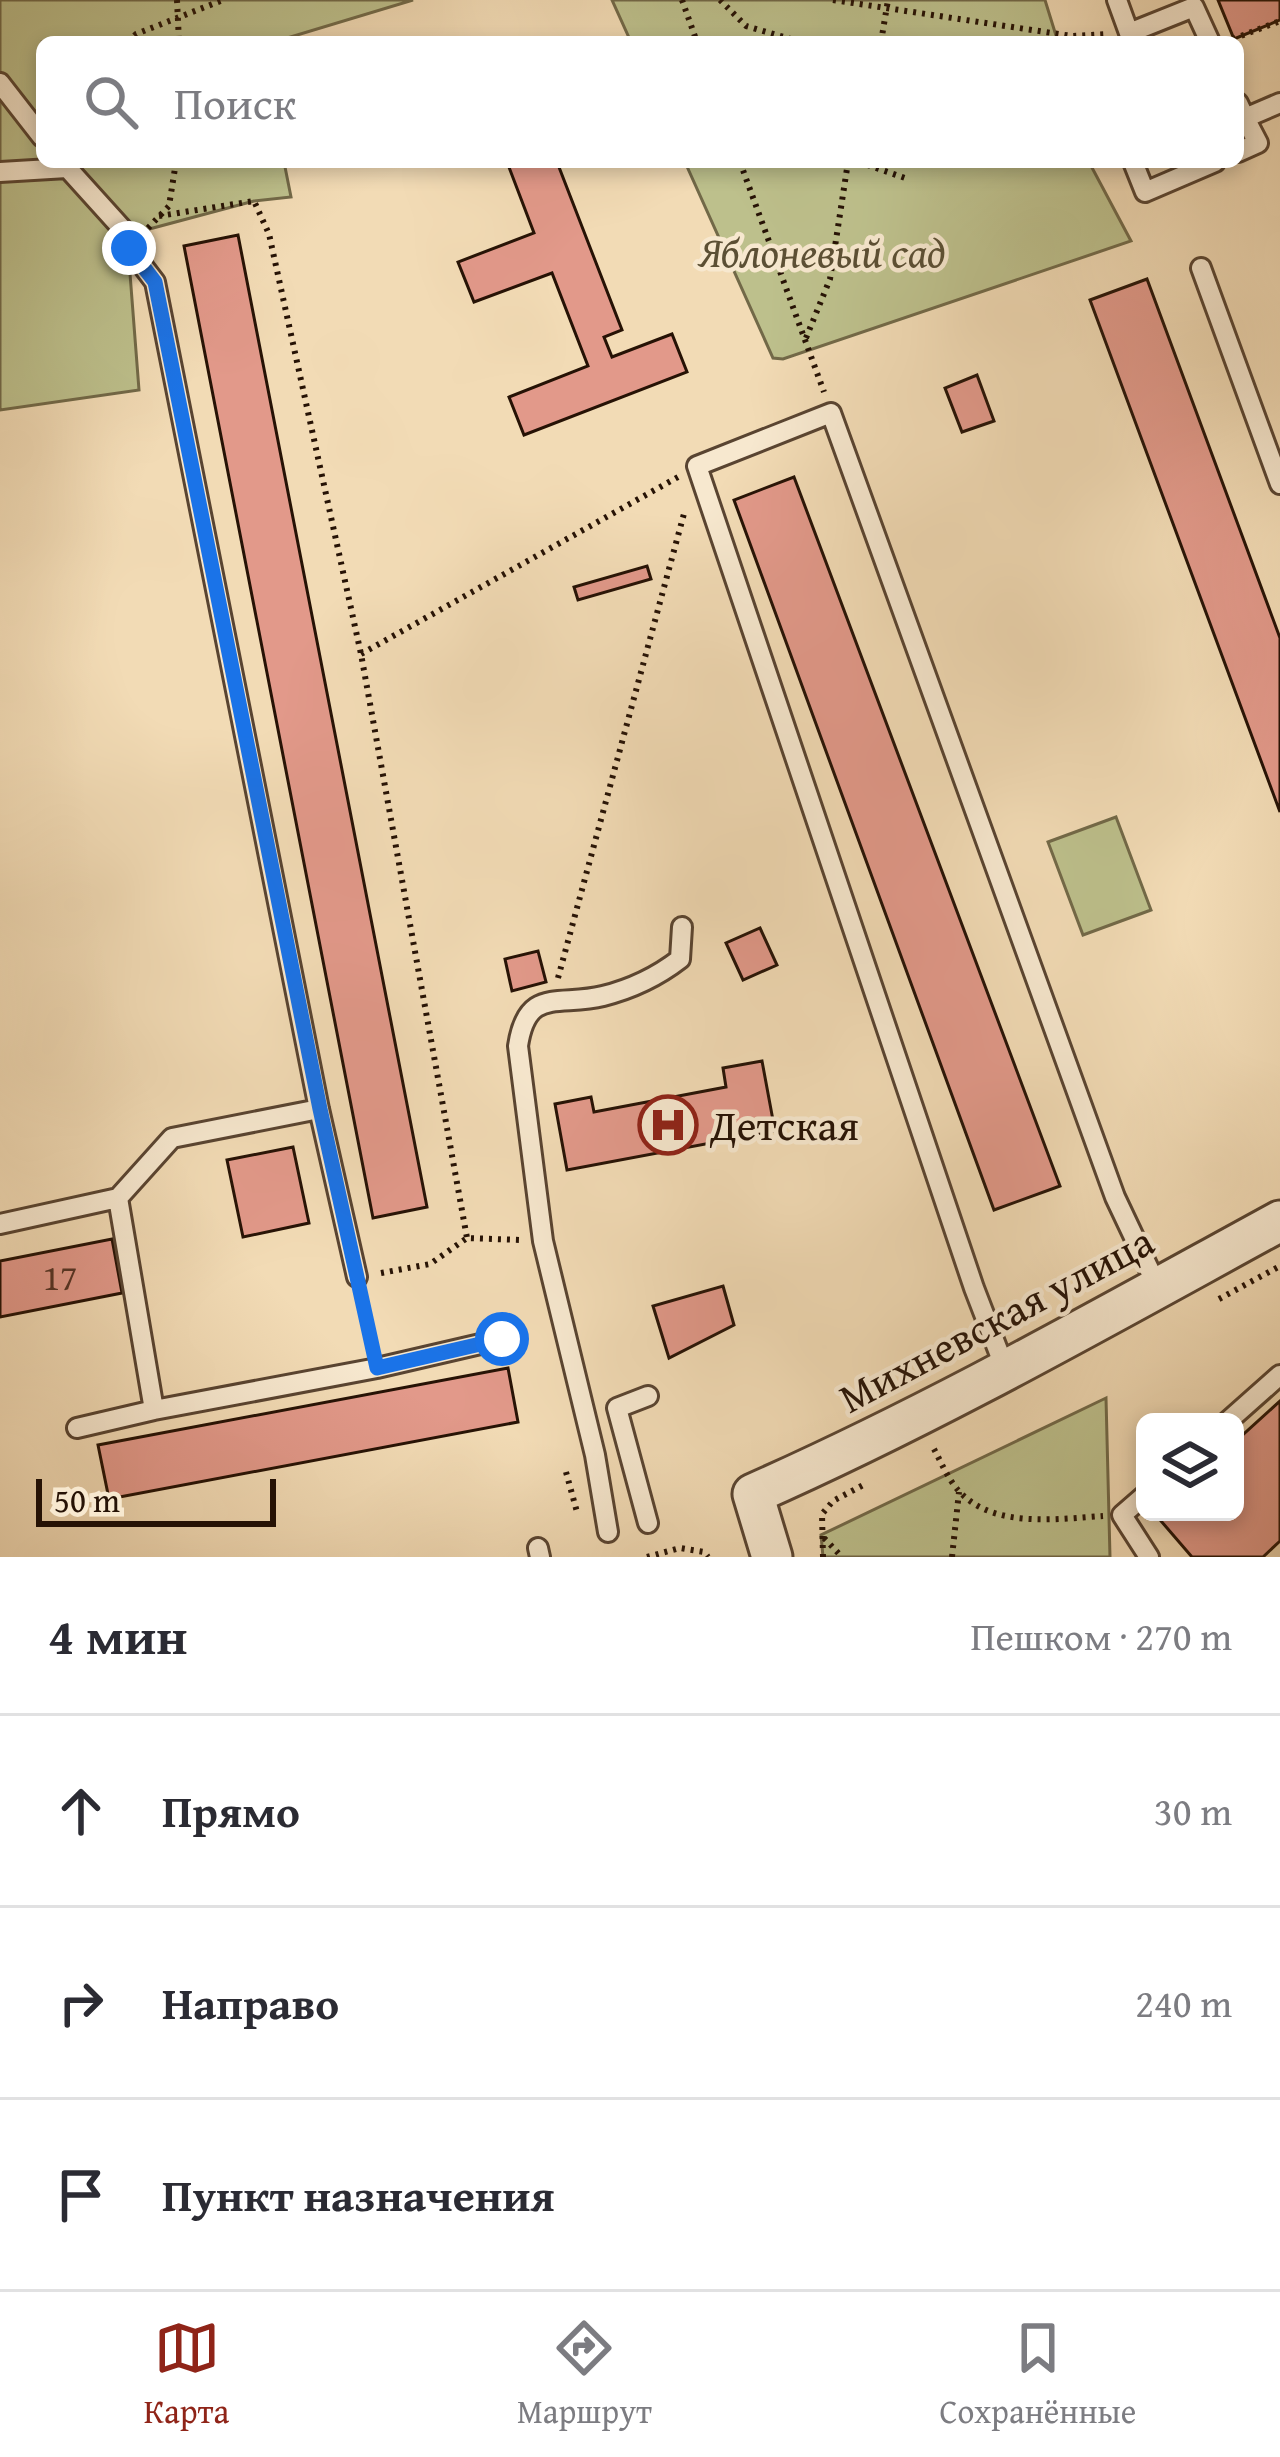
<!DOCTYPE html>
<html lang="ru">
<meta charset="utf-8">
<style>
:root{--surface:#fff;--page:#f2f2f3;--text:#2b2b33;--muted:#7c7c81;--line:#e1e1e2;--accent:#8f2418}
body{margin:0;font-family:"Gentium Book Plus",serif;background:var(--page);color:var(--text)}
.controls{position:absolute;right:36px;bottom:36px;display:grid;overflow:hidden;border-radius:18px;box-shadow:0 6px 18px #0003}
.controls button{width:108px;height:108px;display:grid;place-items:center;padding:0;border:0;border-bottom:3px solid var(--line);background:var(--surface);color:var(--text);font:60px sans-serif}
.scale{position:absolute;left:36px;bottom:30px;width:240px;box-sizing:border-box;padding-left:12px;border:6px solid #261205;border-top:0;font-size:33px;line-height:42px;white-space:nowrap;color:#261205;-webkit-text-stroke:9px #f7e8cf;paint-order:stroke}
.stop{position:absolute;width:36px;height:36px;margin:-27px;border:9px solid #1a73e8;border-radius:50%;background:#fff}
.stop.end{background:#1a73e8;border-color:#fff;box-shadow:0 3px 12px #0008}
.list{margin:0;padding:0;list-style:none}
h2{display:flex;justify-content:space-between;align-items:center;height:156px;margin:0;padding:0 48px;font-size:51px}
h2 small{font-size:39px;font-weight:400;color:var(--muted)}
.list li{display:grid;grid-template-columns:78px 1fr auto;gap:36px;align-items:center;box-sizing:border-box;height:192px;padding:0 48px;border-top:3px solid var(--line)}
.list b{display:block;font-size:45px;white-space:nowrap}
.list em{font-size:39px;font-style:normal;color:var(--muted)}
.icon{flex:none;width:66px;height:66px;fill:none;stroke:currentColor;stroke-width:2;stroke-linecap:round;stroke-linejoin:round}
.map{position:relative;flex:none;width:1280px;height:1557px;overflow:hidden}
.search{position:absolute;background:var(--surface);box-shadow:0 6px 18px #0003;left:36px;right:36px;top:36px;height:132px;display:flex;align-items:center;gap:30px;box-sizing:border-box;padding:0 42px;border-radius:18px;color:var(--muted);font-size:45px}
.sheet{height:732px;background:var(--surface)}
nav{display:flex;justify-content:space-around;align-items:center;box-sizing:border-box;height:168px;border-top:3px solid var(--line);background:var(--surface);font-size:33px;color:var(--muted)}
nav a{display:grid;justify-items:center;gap:6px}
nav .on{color:var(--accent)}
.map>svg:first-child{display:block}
</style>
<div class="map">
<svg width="1280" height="1557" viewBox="0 0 1280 1557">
<rect width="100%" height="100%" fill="#f2dbb5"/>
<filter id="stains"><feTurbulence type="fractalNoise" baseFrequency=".00167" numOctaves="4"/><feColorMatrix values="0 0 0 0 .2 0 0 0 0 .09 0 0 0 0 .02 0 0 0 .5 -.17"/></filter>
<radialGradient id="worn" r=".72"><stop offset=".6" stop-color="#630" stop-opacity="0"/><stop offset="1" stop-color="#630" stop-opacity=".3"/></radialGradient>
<path fill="#bdc08c" stroke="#726948" stroke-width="3" d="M 0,0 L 413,0 L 274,42 L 42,42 L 42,162 L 284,162 L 291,197 L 254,201 L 127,235 L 139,390 L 0,410 Z
M 612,0 L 1045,0 L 1058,42 L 631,42 Z
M 685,162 L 1089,162 L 1131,241 L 783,359 L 773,358 Z
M 1116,817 L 1151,910 L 1083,935 L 1048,842 Z
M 1106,1398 L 1110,1557 L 823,1557 L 821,1535 Z"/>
<path fill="#e2998a" stroke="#261205" stroke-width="3" d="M 1218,0 L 1280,0 L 1280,20 L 1234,39 Z
M 507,162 L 557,162 L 622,330 L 604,337 L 612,357 L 672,334 L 687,372 L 524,435 L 509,397 L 588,366 L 552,273 L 474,302 L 458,262 L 534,233 Z
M 238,235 L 427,1207 L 373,1218 L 184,246 Z
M 1147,279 L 1280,638 L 1280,812 L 1090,300 Z
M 977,375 L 994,421 L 962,432 L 945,388 Z
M 794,477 L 1060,1186 L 994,1210 L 734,500 Z
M 647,566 L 651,579 L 578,600 L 574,587 Z
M 760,928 L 777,965 L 743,980 L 726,943 Z
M 538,951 L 546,982 L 512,991 L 505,959 Z
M 762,1061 L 775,1131 L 567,1170 L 555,1104 L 591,1097 L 594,1112 L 726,1087 L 723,1068 Z
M 293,1147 L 309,1223 L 243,1237 L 227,1160 Z
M 112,1239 L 122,1293 L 0,1317 L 0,1261 Z
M 723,1286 L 734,1325 L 669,1358 L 653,1306 Z
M 508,1368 L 518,1422 L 109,1499 L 98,1445 Z
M 1280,1401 L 1280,1541 L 1263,1557 L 1192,1557 L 1155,1514 L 1235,1512 L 1235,1442 Z"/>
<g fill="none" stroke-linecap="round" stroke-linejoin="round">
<g stroke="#594431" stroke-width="24">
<path id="service" d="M 1117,0 L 1129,33 L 1194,7 L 1210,42
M 0,83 L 42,137
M 1238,103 L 1245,118 L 1280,103
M 1238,152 L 1258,143 L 1245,118
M 62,162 L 127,234 L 129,248 L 155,282 L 319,1109 L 357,1277
M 1133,162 L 1145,192 L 1215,162
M 0,172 L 67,168
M 1201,268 L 1280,484
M 0,1224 L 118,1198 L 172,1138 L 319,1109
M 1006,1371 L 974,1288 L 697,466 L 831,413 L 1115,1197 L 1158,1288
M 154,1410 L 377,1368 L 502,1339
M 1227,1422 L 1280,1375
M 77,1428 L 154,1410 L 118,1198
M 1145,1495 L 1122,1515 L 1149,1557
M 648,1523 L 617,1408 L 648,1396
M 608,1532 L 595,1455 L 543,1241 L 518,1046 C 527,986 559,1007 603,996 C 631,989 658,976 680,959 L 682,927
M 538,1548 L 540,1557"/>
</g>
<g stroke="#594431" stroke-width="45">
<path id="minor" d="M 772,1557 L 753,1494 C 934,1414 1106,1316 1280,1221"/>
</g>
<path stroke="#261205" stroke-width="6" stroke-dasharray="3 6" stroke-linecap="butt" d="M 177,0 L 179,42
M 682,0 L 697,42
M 720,0 L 746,26 L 801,42
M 833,0 L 1072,36 L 1107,34
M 1233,39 L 1280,21
M 128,42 L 136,34 L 223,0
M 881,42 L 888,0
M 740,162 L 824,392
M 859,162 L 905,178
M 159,216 L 254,201 L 269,234 L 361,654 L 467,1238
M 148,228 L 169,206 L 176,162
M 806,338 L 830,279 L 848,162
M 361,654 L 678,477
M 558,978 L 685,510
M 381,1273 L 430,1264 L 467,1238 L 521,1240
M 1219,1299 L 1280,1266
M 362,1301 L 372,1346
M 934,1449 C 941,1462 948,1479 958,1490 C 992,1529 1057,1519 1103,1516
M 566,1472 L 577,1512
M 824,1538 L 842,1557
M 647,1557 L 680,1548 L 704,1552 L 708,1557
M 823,1557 L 822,1514 L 833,1501 L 867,1483
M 952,1557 L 959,1492"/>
<use href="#service" stroke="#f7e8cf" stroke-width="18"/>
<use href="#minor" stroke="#f7e8cf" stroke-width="39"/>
</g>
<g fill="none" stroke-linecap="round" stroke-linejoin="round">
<path stroke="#1a73e8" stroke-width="15" d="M 129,248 L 155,282 L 320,1109 L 377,1368 L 502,1339"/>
</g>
<defs>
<g id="hospital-ring" transform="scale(3)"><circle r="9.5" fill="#f7e8cf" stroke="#8f2418" stroke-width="1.5"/><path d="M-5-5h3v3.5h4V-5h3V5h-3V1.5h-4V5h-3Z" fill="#8f2418"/></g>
</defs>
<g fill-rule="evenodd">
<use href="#hospital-ring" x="668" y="1125"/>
</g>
<g text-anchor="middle" stroke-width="9" stroke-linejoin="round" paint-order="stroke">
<g font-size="36" fill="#553426">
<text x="60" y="1290">17</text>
</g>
<g font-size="42" font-style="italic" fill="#5b4f34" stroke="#f7e8cf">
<text x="822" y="267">Яблоневый сад</text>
</g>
<g font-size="42" fill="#261205" stroke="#f7e8cf" text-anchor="start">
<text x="710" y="1140">Детская</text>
</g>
<g font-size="42" fill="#261205" stroke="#f7e8cf">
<text transform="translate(996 1319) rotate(-28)" y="15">Михневская улица</text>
</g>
</g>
<rect width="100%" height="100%" filter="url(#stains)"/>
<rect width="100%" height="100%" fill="url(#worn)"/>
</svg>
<div class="controls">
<button><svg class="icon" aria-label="layers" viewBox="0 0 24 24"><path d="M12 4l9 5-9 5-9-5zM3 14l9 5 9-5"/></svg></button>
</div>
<div class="scale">50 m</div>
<div class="stop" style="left:502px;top:1339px"></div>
<div class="stop end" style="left:129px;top:248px"></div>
<div class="search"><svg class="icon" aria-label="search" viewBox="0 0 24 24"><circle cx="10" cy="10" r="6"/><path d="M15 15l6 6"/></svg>Поиск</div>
</div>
<section class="sheet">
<h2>4 мин<small>Пешком · 270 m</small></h2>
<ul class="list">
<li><svg class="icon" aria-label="ahead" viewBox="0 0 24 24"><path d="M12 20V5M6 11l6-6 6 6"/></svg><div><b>Прямо</b></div><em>30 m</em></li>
<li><svg class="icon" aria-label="right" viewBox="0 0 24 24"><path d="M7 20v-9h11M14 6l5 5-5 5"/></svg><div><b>Направо</b></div><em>240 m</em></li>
<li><svg class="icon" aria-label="arrive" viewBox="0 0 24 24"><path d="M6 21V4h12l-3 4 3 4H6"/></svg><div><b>Пункт назначения</b></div></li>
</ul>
</section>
<nav>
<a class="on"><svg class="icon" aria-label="map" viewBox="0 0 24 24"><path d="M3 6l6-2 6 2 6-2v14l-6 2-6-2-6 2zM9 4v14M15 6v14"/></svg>Карта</a>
<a><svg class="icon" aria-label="directions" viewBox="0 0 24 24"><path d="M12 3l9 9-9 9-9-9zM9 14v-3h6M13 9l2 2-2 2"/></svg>Маршрут</a>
<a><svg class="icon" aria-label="saved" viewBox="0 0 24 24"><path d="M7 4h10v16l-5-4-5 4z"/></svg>Сохранённые</a>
</nav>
